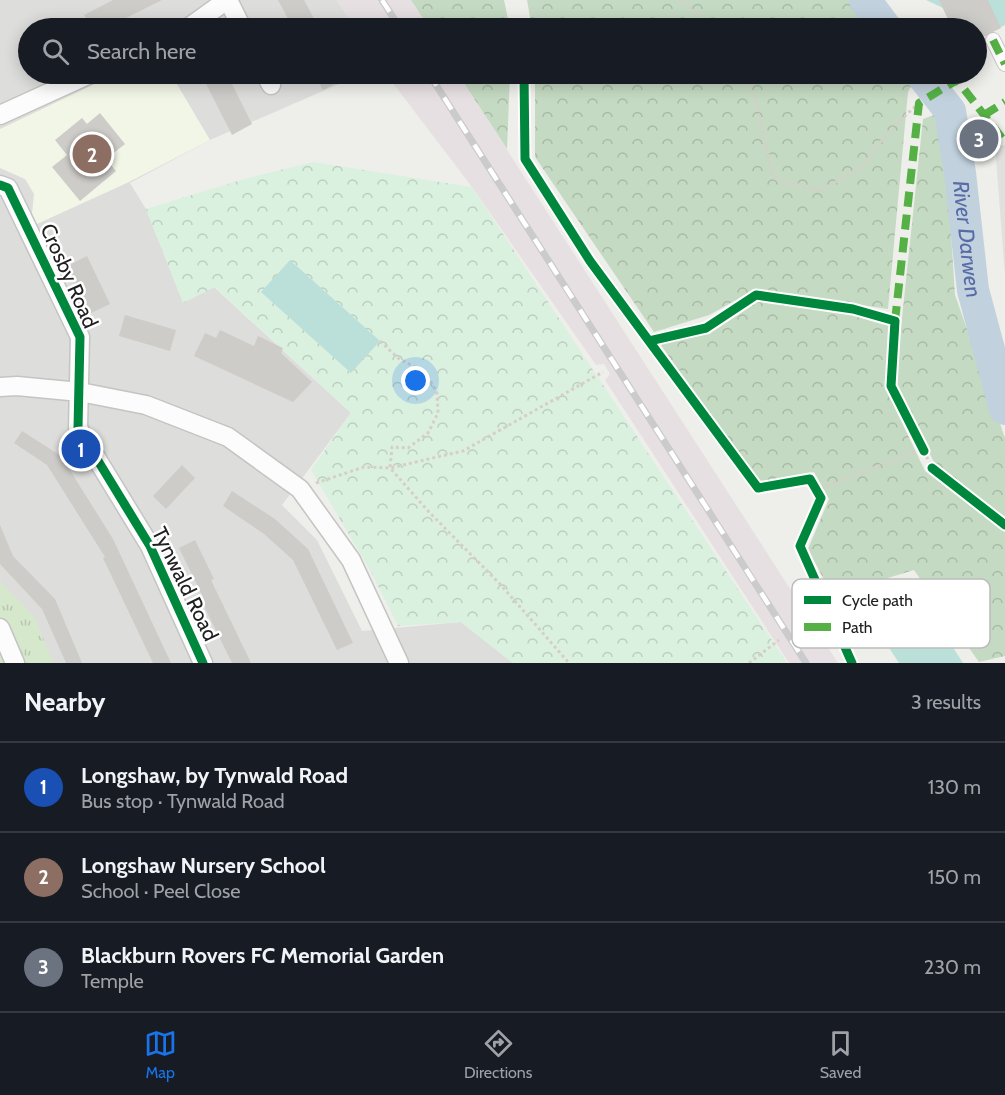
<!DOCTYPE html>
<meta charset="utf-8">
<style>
:root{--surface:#171b24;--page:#242831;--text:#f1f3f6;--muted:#9ea1a6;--line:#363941;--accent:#1a73e8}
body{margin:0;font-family:Cabin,sans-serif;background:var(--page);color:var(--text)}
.you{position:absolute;left:416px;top:381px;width:21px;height:21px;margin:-15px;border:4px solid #fff;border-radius:50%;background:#1a73e8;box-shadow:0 0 0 9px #1a73e833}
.badge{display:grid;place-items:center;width:39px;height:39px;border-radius:50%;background:var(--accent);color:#fff;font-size:20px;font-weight:700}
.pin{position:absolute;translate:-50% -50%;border:3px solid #fff;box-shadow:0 2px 6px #0006}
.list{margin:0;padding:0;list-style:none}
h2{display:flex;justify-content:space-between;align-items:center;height:78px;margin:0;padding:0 24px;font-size:26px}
h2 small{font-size:20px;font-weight:400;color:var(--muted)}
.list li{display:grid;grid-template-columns:39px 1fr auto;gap:18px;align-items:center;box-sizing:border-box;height:90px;padding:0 24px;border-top:2px solid var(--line)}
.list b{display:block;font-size:22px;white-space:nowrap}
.list p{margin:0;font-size:20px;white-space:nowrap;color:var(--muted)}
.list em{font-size:20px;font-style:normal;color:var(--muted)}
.icon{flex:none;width:33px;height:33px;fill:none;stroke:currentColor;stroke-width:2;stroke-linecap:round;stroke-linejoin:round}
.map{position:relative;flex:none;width:1005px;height:663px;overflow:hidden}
.search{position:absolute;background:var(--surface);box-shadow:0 3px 15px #0003;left:18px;right:18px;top:18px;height:66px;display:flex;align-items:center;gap:15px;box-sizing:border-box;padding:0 21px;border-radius:33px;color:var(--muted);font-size:22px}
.sheet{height:348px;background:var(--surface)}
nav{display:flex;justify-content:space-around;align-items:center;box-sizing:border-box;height:84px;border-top:2px solid var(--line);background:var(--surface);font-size:16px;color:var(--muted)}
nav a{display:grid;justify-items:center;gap:3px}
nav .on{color:var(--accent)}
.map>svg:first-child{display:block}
</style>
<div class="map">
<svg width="1005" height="663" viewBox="0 0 1005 663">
<defs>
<pattern id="grass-tufts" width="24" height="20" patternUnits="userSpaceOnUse" patternTransform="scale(1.5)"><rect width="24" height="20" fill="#d5e8cc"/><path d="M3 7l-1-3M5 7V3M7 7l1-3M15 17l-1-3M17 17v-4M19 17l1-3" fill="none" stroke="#b7c7af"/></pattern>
<pattern id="forest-crowns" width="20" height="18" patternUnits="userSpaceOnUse" patternTransform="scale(1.5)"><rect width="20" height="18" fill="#c5dac2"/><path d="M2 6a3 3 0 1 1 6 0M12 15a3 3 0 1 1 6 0" fill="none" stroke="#a9bba6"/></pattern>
<pattern id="park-crowns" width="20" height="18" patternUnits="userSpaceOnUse" patternTransform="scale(1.5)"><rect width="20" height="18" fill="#dbf1e0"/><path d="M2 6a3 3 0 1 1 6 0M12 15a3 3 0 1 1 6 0" fill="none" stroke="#bccec0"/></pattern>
</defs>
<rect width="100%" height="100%" fill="#eeeeea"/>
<path fill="#dddddb" d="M 0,0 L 337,0 L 355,28 L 28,28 L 28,74 L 362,74 L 210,140 L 130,183 L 146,209 L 183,302 L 214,287 L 351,413 L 282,505 L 317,540 L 362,631 L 461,622 L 513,663 L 0,663 Z"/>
<path fill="#f2f6e7" d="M 116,74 L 171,74 L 210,140 L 129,182 L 37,224 L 32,213 L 34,194 L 25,179 L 0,168 L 0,129 Z"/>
<path fill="#e7e0e2" d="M 337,0 L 411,0 L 429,28 L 355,28 Z
M 386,74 L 458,74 L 838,663 L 789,663 L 605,380 L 610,374 L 604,364 L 596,365 L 472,187 Z"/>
<path fill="url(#grass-tufts)" d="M 0,581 L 35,618 L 53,663 L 0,663 Z"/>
<path fill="url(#forest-crowns)" d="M 411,0 L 504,0 L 510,28 L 429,28 Z
M 527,0 L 857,0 L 878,28 L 532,28 Z
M 458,74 L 510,74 L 507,149 Z
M 535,74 L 911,74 L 915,79 L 908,92 L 888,309 L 756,289 L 709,315 L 654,332 L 535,157 Z
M 934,115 L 940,123 L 947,171 L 955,295 L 1005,438 L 1005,519 L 936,466 L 895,385 L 923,119 Z
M 759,301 L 852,315 L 890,324 L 885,387 L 925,471 L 1005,532 L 1005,656 L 979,662 L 914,570 L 832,595 L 808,549 L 829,499 L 814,472 L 760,482 L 660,344 L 709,334 Z"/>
<path fill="url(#park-crowns)" d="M 313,162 L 472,187 L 787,663 L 513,663 L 461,622 L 398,626 L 371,572 L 311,470 L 351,413 L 215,287 L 183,303 L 146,209 L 244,179 Z"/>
<path fill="#bae0d9" d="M 926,0 L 1005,0 L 1005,25 L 979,39 L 976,28 L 953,28 L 943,8 Z
M 290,260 L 380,341 L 351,373 L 261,292 Z
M 909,579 L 963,663 L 899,663 L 863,608 Z"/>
<path fill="#e0e0df" d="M 1005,145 L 1005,275 L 995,146 Z"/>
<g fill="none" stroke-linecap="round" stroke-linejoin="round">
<g stroke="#c1d1dd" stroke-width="32">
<path d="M 865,0 L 886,28"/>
<path id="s1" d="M 921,74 L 950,111 L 960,173 L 973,290 L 1005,409"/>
</g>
</g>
<path fill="#cdccc9" d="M 113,0 L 162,0 L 106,28 L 91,28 L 84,15 Z
M 278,0 L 304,0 L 319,28 L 293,28 Z
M 939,0 L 988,0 L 1001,28 L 979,39 L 976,28 L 952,28 Z
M 201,74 L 227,74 L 252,124 L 232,135 Z
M 314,74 L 353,74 L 323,90 Z
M 100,113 L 125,144 L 106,159 L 116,171 L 80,201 L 52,167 L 67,155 L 55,140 L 82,118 L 87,124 Z
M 87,256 L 110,304 L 89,314 L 67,266 Z
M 125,315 L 176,330 L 170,351 L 119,336 Z
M 220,330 L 254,346 L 258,336 L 283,348 L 281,353 L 312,382 L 293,402 L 194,356 L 205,333 L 216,338 Z
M 22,431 L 61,456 L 113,539 L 171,663 L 153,663 L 103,558 L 105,557 L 47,465 L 14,443 Z
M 182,465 L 195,478 L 166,509 L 153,496 Z
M 232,491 L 275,519 L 308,549 L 353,643 L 337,650 L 293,560 L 264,534 L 223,506 Z
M 0,525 L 13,556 L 55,599 L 82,663 L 66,663 L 42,609 L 0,564 Z
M 195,540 L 214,579 L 211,580 L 251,663 L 232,663 L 200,598 L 203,597 L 179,548 Z"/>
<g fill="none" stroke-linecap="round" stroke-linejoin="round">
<g stroke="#c4c4c2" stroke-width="16">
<path id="pedestrian" d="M 993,40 L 1005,64"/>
</g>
<g stroke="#c4c4c2" stroke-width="21">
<path id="minor" d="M 228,0 L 242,28
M 188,28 L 227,0
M 265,74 L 271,85
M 0,115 L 90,74
M 0,185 L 8,188 L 80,337 L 78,428 L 150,546 L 203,663
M 0,387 L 17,386 L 80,392 L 146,405 L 228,437 L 300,489 L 351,560 L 399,663
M 0,628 L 15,663"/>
</g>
<path stroke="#d6cec9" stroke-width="3" stroke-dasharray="3 3" stroke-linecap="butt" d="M 678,0 L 701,15 L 712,28
M 746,74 L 750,79 L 774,178 L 820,191 L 861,167 L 889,131 L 919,103
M 380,341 L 398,358 L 426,373 L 437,393 L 438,413 L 428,433 L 408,448 L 392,447 L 390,468 L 429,512 L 500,584 L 569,663
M 924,451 L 932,468
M 316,483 L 364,467 L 390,468 L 463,451 L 603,372
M 816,490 L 923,449
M 803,624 L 828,610
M 749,663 L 779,640"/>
<use href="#pedestrian" stroke="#fcfcfc" stroke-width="14"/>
<use href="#minor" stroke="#fcfcfc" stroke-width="18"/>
<g stroke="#cbcbcb" stroke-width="7">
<path id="rail" d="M 382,0 L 400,28
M 429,74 L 806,663"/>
</g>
<use href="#rail" stroke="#fff" stroke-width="4.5" stroke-dasharray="14" stroke-linecap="butt"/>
<path stroke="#55b145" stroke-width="8" stroke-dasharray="15 8" stroke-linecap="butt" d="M 993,40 L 1005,64
M 984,115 L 1005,102
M 895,321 L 919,103 L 957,80 L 1005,142"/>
<g stroke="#fff" stroke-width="13">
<path id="cycleway" d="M 524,74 L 525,159 L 590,261 L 649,341 L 706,328 L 756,295 L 853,309 L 895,321 L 891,386 L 924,451
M 0,185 L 8,188 L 80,337 L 78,428 L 150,546 L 203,663
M 649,341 L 758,488 L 810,479 L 821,498 L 800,546 L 852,663
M 932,468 L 1005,525"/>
</g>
<use href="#cycleway" stroke="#00873e" stroke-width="9"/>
</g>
<g text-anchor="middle" stroke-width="5" stroke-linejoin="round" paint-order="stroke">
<g font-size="21" fill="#202020" stroke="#fff">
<text transform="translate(69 276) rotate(66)" y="7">Crosby Road</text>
<text transform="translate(185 584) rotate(64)" y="7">Tynwald Road</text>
</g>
<g font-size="22" font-style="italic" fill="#576ca6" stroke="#fff">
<text dy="8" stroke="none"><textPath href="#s1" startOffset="176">River Darwen</textPath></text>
</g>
</g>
<rect x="792" y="579" width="198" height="69" rx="9" fill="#fff" stroke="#bcbcbc" stroke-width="1.5"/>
<rect x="804" y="596" width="27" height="8" fill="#00873e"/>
<rect x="804" y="623" width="27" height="8" fill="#55b145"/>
<g font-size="16" fill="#202020">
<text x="842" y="606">Cycle path</text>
<text x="842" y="633">Path</text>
</g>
</svg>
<div class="you"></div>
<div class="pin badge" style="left:81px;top:449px;background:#1a4fb4">1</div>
<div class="pin badge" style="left:92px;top:154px;background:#8d6e63">2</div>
<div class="pin badge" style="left:979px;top:139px;background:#6b7280">3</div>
<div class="search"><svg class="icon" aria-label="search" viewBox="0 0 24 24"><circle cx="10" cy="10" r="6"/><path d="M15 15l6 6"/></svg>Search here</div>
</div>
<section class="sheet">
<h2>Nearby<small>3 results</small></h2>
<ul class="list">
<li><span class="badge" style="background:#1a4fb4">1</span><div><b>Longshaw, by Tynwald Road</b><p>Bus stop · Tynwald Road</p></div><em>130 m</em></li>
<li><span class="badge" style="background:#8d6e63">2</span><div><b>Longshaw Nursery School</b><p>School · Peel Close</p></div><em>150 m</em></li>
<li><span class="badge" style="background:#6b7280">3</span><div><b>Blackburn Rovers FC Memorial Garden</b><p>Temple</p></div><em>230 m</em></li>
</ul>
</section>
<nav>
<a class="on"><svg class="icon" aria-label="map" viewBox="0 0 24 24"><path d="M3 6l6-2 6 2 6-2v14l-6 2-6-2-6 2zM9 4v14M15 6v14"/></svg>Map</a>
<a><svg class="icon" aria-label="directions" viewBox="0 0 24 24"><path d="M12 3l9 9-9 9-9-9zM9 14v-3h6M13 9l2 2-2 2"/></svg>Directions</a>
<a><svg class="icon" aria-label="saved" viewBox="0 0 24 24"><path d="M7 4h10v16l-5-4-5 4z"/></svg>Saved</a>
</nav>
